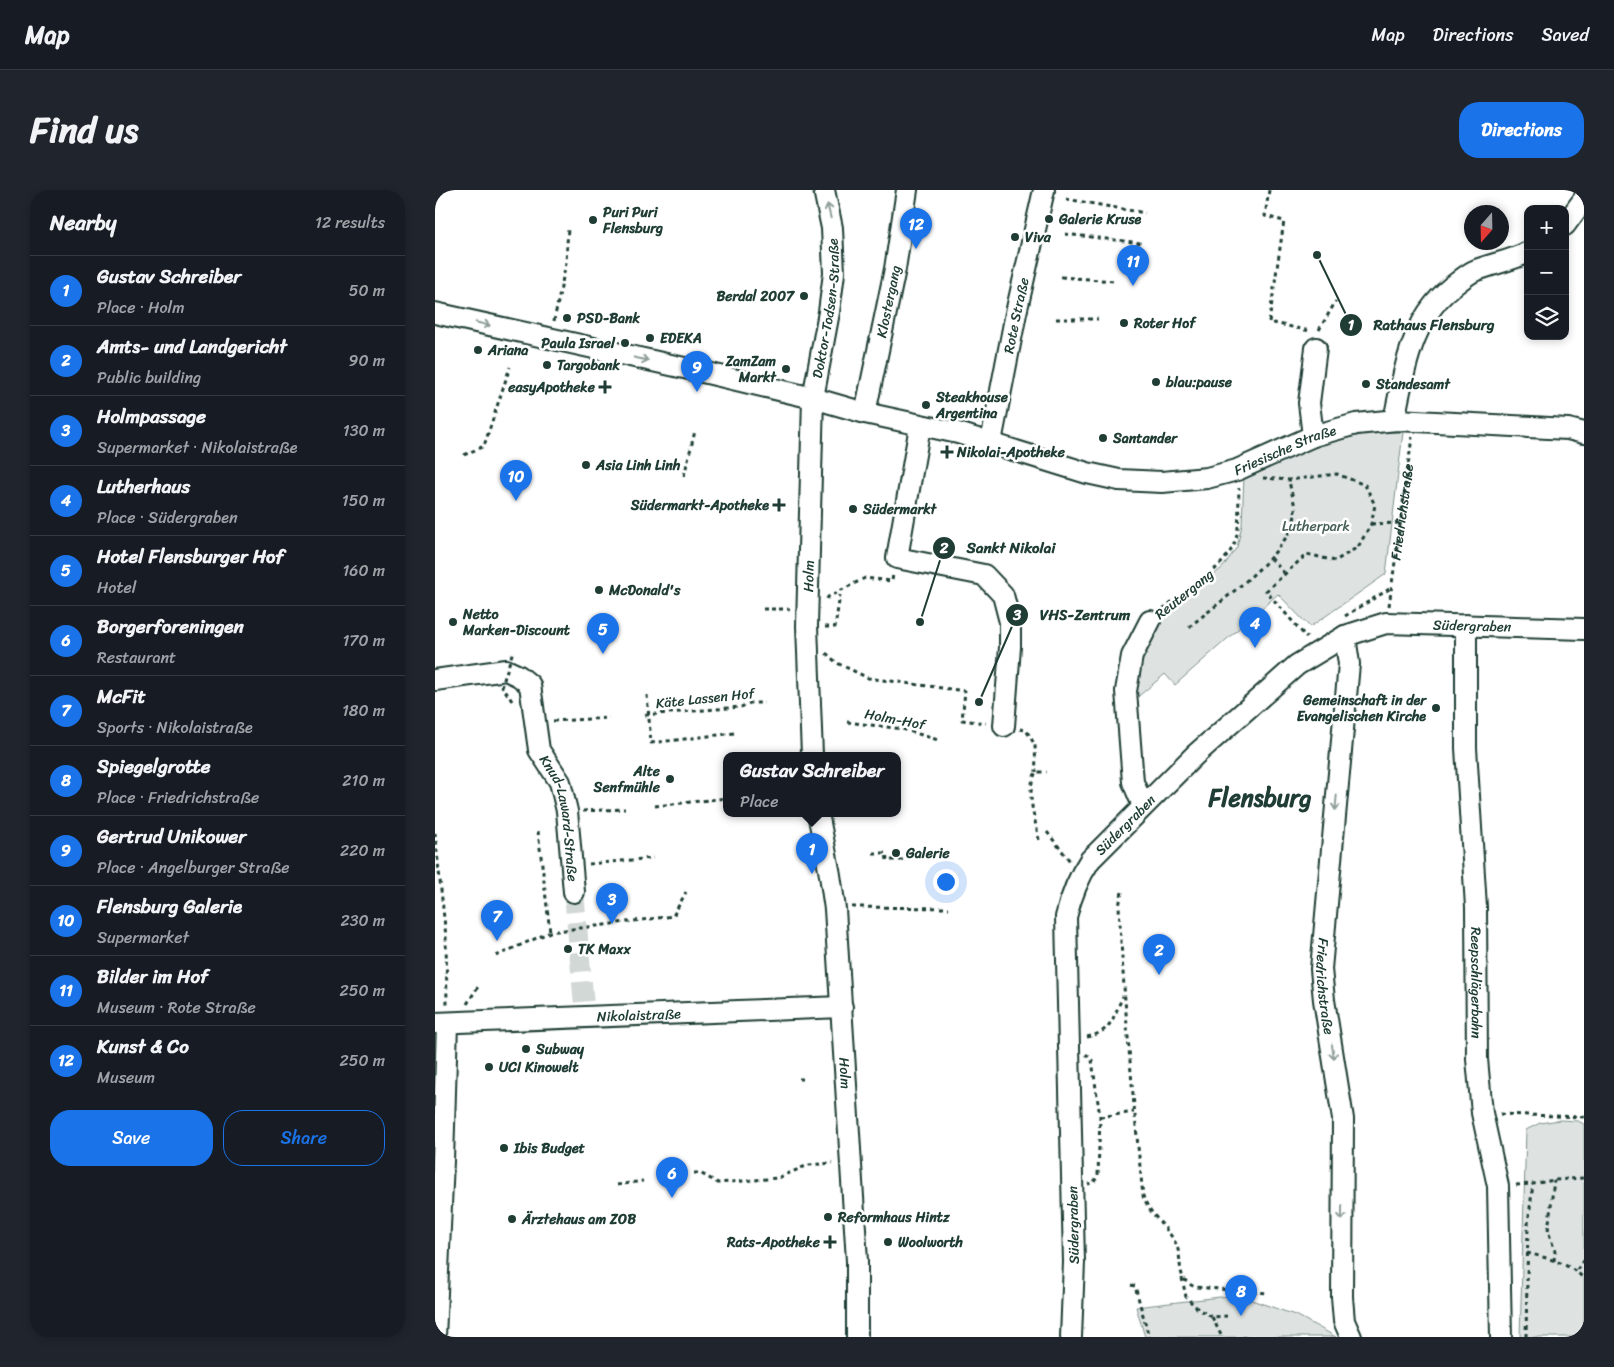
<!DOCTYPE html>
<meta charset="utf-8">
<style>
:root{--surface:#171b24;--page:#20242c;--text:#f1f3f6;--muted:#9ea1a6;--line:#363941;--accent:#1a73e8}
body{margin:0;font-family:Sriracha,sans-serif;background:var(--page);color:var(--text)}
.controls{position:absolute;right:15px;top:15px;display:grid;overflow:hidden;border-radius:10px;box-shadow:0 2px 8px #0003}
.controls button{width:45px;height:45px;display:grid;place-items:center;padding:0;border:0;border-bottom:1px solid var(--line);background:var(--surface);color:var(--text);font:25px sans-serif}
.compass{position:absolute;left:1029px;top:15px;width:45px;height:45px;border-radius:50%;background:var(--surface);box-shadow:0 2px 8px #0003;rotate:200deg}
.you{position:absolute;left:510px;top:691px;width:18px;height:18px;margin:-12px;border:4px solid #fff;border-radius:50%;background:#1a73e8;box-shadow:0 0 0 8px #1a73e833}
.badge{display:grid;place-items:center;width:32px;height:32px;border-radius:50%;background:var(--accent);color:#fff;font-size:16px;font-weight:700}
.pin{position:absolute;translate:-50% -41px;filter:drop-shadow(0 1px 2px #0008)}
.pin::after{content:'';position:absolute;top:26px;width:18px;height:15px;background:inherit;clip-path:polygon(0 0,100% 0,50% 100%)}
.popup{position:absolute;left:288px;top:562px;width:178px;height:65px;box-sizing:border-box;display:grid;place-content:center;border-radius:10px;background:var(--surface);filter:drop-shadow(0 1px 4px #0005);font-size:16px;white-space:nowrap;color:var(--muted)}
.popup b{font-size:19px;color:var(--text)}
.popup::after{content:'';position:absolute;left:50%;top:100%;margin-left:-10px;border:10px solid transparent;border-top-color:var(--surface)}
.list{margin:0;padding:0;list-style:none}
h2{display:flex;justify-content:space-between;align-items:center;height:65px;margin:0;padding:0 20px;font-size:21px}
h2 small{font-size:16px;font-weight:400;color:var(--muted)}
.list li{display:grid;grid-template-columns:32px 1fr auto;gap:15px;align-items:center;box-sizing:border-box;height:70px;padding:0 20px;border-top:1px solid var(--line)}
.list b{display:block;font-size:19px;white-space:nowrap}
.list p{margin:0;font-size:16px;white-space:nowrap;color:var(--muted)}
.list em{font-size:16px;font-style:normal;color:var(--muted)}
.actions{display:flex;gap:10px;padding:15px 20px}
.actions a{flex:1;padding:11px 0;border:1px solid var(--accent);border-radius:20px;text-align:center;font-size:18px;color:var(--accent)}
.actions .main{background:var(--accent);color:#fff}
.icon{flex:none;width:28px;height:28px;fill:none;stroke:currentColor;stroke-width:2;stroke-linecap:round;stroke-linejoin:round}
.map{position:relative;flex:none;width:1149px;height:1147px;overflow:hidden;border-radius:20px}
header{display:flex;align-items:center;gap:30px;box-sizing:border-box;height:70px;padding:0 25px;background:var(--surface);border-bottom:1px solid var(--line)}
header strong{font-size:24px}
nav{display:flex;gap:28px;margin-inline-start:auto;font-size:18px}
.intro{display:flex;align-items:center;justify-content:space-between;box-sizing:border-box;height:120px;padding:0 30px}
h1{margin:0;font-size:35px}
.button{padding:12px 22px;border-radius:20px;background:var(--accent);color:#fff;font-size:18px;font-weight:700}
main{display:flex;gap:30px;padding:0 30px}
aside{flex:1;background:var(--surface);border-radius:20px;box-shadow:0 2px 8px #0003}
.map>svg:first-child{display:block}
</style>
<header>
<strong>Map</strong>
<nav><a>Map</a><a>Directions</a><a>Saved</a></nav>
</header>
<div class="intro"><h1>Find us</h1><a class="button">Directions</a></div>
<main>
<aside>
<h2>Nearby<small>12 results</small></h2>
<ul class="list">
<li><span class="badge">1</span><div><b>Gustav Schreiber</b><p>Place · Holm</p></div><em>50 m</em></li>
<li><span class="badge">2</span><div><b>Amts- und Landgericht</b><p>Public building</p></div><em>90 m</em></li>
<li><span class="badge">3</span><div><b>Holmpassage</b><p>Supermarket · Nikolaistraße</p></div><em>130 m</em></li>
<li><span class="badge">4</span><div><b>Lutherhaus</b><p>Place · Südergraben</p></div><em>150 m</em></li>
<li><span class="badge">5</span><div><b>Hotel Flensburger Hof</b><p>Hotel</p></div><em>160 m</em></li>
<li><span class="badge">6</span><div><b>Borgerforeningen</b><p>Restaurant</p></div><em>170 m</em></li>
<li><span class="badge">7</span><div><b>McFit</b><p>Sports · Nikolaistraße</p></div><em>180 m</em></li>
<li><span class="badge">8</span><div><b>Spiegelgrotte</b><p>Place · Friedrichstraße</p></div><em>210 m</em></li>
<li><span class="badge">9</span><div><b>Gertrud Unikower</b><p>Place · Angelburger Straße</p></div><em>220 m</em></li>
<li><span class="badge">10</span><div><b>Flensburg Galerie</b><p>Supermarket</p></div><em>230 m</em></li>
<li><span class="badge">11</span><div><b>Bilder im Hof</b><p>Museum · Rote Straße</p></div><em>250 m</em></li>
<li><span class="badge">12</span><div><b>Kunst &amp; Co</b><p>Museum</p></div><em>250 m</em></li>
</ul>
<div class="actions"><a class="main">Save</a><a>Share</a></div>
</aside>
<div class="map">
<svg width="1149" height="1147" viewBox="0 0 1149 1147">
<rect width="100%" height="100%" fill="#fff"/>
<filter id="ink" filterUnits="userSpaceOnUse"><feTurbulence type="fractalNoise" baseFrequency=".02" numOctaves="2"/><feDisplacementMap in="SourceGraphic" scale="10" xChannelSelector="R" yChannelSelector="G"/><feConvolveMatrix kernelMatrix="1 2 1 2 8 2 1 2 1" color-interpolation-filters="sRGB"/></filter>
<g filter="url(#ink)">
<path fill="#dee3e2" stroke="#7e908b" d="M 968,242 L 951,384 L 875,437 L 843,404 L 740,495 L 730,484 L 699,510 L 700,485 L 719,438 L 738,418 L 788,377 L 802,357 L 807,335 L 809,285 L 883,255 L 935,243 Z
M 1125,930 L 1143,931 L 1149,934 L 1149,1147 L 1085,1147 L 1091,940 L 1105,933 Z
M 802,1105 L 863,1126 L 901,1147 L 710,1147 L 701,1117 Z"/>
<g fill="none" stroke-linecap="round" stroke-linejoin="round">
<path stroke="#d2d8d6" stroke-width="20" stroke-dasharray="20 10" stroke-linecap="butt" d="M 139,702 L 150,827"/>
<g stroke="#1f3d34" stroke-width="24">
<g id="minor">
<path d="M 1130,35 L 1149,9"/>
<path id="s2" d="M 0,123 L 272,183 L 378,208 L 430,223 L 523,243 L 652,283 L 684,290 L 727,292 L 772,288 L 802,280 L 878,246 L 921,234 L 962,230 L 1133,239 L 1149,243"/>
<path id="s3" d="M 430,223 L 460,79 L 472,0"/>
<path d="M 959,230 C 970,179 976,125 1023,92 C 1028,88 1033,84 1039,81 C 1056,74 1076,71 1093,62"/>
<path d="M 485,236 L 462,368 L 549,385 L 568,405 L 575,432 L 575,457 L 569,536"/>
<path d="M 878,246 L 874,213 L 881,158"/>
<path id="s4" d="M 556,252 L 581,123 L 609,0"/>
<path id="s5" d="M 1031,435 L 1031,558 L 1041,717 L 1042,869 L 1047,923 L 1063,996 L 1066,1147"/>
<path id="s6" d="M 910,446 L 914,474 L 886,779 L 889,810 L 908,929 L 907,1107 L 909,1131 L 916,1147"/>
<path id="s7" d="M 0,490 L 71,480 L 84,486 L 95,495 L 104,560 L 125,592 L 132,621 L 139,702"/>
<path id="s8" d="M 377,565 L 372,436 L 378,208 L 394,122 L 399,83 L 397,38 L 389,0"/>
<path d="M 708,616 L 698,592 L 691,501 L 697,466 L 715,431"/>
<path id="s9" d="M 383,623 L 395,685 L 400,719 L 422,1071 L 422,1147"/>
<path id="s10" d="M 0,833 L 407,817"/>
<path d="M 0,1147 L 8,971 L 12,833"/>
<path id="s11" d="M 636,1147 L 639,1072 L 631,727 C 636,706 643,688 655,670 L 760,565 L 862,475 L 910,446 L 951,433 L 1149,439"/>
</g>
</g>
<g stroke="#1f3d34" stroke-width="3" stroke-dasharray="4 4" stroke-linecap="butt">
<path d="M 834,0 L 830,26 L 849,31 L 834,132 L 875,141"/>
<path d="M 0,1 L 0,0"/>
<path d="M 631,9 L 710,23"/>
<path d="M 630,44 L 706,53"/>
<path d="M 626,87 L 679,91"/>
<path d="M 621,129 L 663,129"/>
<path d="M 119,131 L 131,73 L 133,37"/>
<path d="M 884,140 L 901,111"/>
<path d="M 29,265 L 49,256 L 75,177"/>
<path d="M 249,286 L 260,241"/>
<path d="M 828,288 L 854,290 L 902,284 L 930,295 L 940,315 L 936,334 L 923,357 L 900,371 L 872,364 L 831,401 L 872,448"/>
<path d="M 936,334 L 965,333"/>
<path d="M 836,368 L 850,384"/>
<path d="M 392,409 L 393,407 L 430,388 L 457,391 L 458,384"/>
<path id="s1" d="M 954,416 L 977,247"/>
<path d="M 328,419 L 355,419"/>
<path d="M 728,419 C 749,401 786,382 798,356 C 806,340 803,316 804,298"/>
<path d="M 910,426 L 956,398"/>
<path d="M 390,437 L 400,437 L 405,405"/>
<path d="M 754,437 C 783,413 857,362 860,324 C 861,315 855,299 854,290"/>
<path d="M 391,463 L 402,473 L 433,488 L 530,501 L 527,530 L 551,533"/>
<path d="M 212,505 L 216,553 L 299,543"/>
<path d="M 210,525 L 306,517 L 315,513 L 329,513"/>
<path d="M 118,531 L 174,528"/>
<path d="M 412,532 L 467,539 L 503,550"/>
<path d="M 585,539 L 591,540 L 600,555 L 601,582"/>
<path d="M 220,616 L 292,608"/>
<path d="M 148,621 L 190,619"/>
<path d="M 103,641 L 115,742"/>
<path d="M 612,642 L 635,671"/>
<path d="M 0,643 L 11,747 L 12,815"/>
<path d="M 604,650 C 600,627 590,603 601,582 L 612,582"/>
<path d="M 438,663 L 451,663 L 452,670 L 472,670"/>
<path d="M 154,674 L 218,668"/>
<path d="M 687,702 L 684,716 C 689,813 698,909 708,1006 C 715,1026 732,1036 741,1054 C 749,1072 739,1088 760,1097 L 832,1103"/>
<path d="M 417,717 L 514,718"/>
<path d="M 61,766 L 115,742 L 238,726 L 251,702"/>
<path d="M 32,814 L 44,795"/>
<path d="M 652,847 C 677,842 678,827 688,806"/>
<path d="M 651,864 L 657,870 L 665,927 L 663,985 L 659,992 L 653,994"/>
<path d="M 364,889 L 369,889"/>
<path d="M 1065,924 L 1149,927"/>
<path d="M 665,927 L 699,922"/>
<path d="M 259,983 L 265,983 L 283,993 L 343,988 L 373,975 L 398,973"/>
<path d="M 182,995 L 208,991"/>
<path d="M 1081,995 L 1098,994"/>
<path d="M 1092,1063 C 1112,1068 1135,1073 1149,1089"/>
<path d="M 1119,1071 L 1120,1061 L 1113,1041 L 1119,990"/>
<path d="M 1142,1080 L 1149,1069"/>
<path d="M 747,1088 L 751,1107 L 763,1119 L 777,1127 L 792,1126"/>
<path d="M 696,1095 L 700,1096 L 714,1147"/>
<path d="M 777,1127 L 787,1147"/>
<path d="M 809,1147 L 809,1146"/>
<path d="M 1091,1147 L 1093,1034 L 1098,994 L 1119,990 L 1149,988"/>
</g>
<use href="#minor" stroke="#fff" stroke-width="20"/>
<path stroke="#1f3d34" stroke-width="3" stroke-dasharray="4 4" stroke-linecap="butt" d="M 77,511 L 67,496 L 78,461"/>
</g>
<defs><path id="oneway-shaft" d="M-6 0H5M1.5-3L5.5 0L1.5 3" fill="none" stroke-width="1.6" stroke-linecap="round" stroke-linejoin="round" transform="scale(1.25)"/></defs>
<g stroke="#8f9e9a">
<use href="#oneway-shaft" transform="translate(394 21) rotate(-103)"/>
<use href="#oneway-shaft" transform="translate(48 134) rotate(13)"/>
<use href="#oneway-shaft" transform="translate(206 169) rotate(12)"/>
<use href="#oneway-shaft" transform="translate(901 613) rotate(95)"/>
<use href="#oneway-shaft" transform="translate(898 862) rotate(82)"/>
<use href="#oneway-shaft" transform="translate(907 1023) rotate(91)"/>
</g>
</g>
<g fill="#1f3d34" stroke="#fff" stroke-width="2">
<circle cx="614" cy="29" r="5"/>
<circle cx="158" cy="30" r="5"/>
<circle cx="580" cy="47" r="5"/>
<circle cx="369" cy="106" r="5"/>
<circle cx="132" cy="128" r="5"/>
<circle cx="689" cy="133" r="5"/>
<circle cx="215" cy="148" r="5"/>
<circle cx="190" cy="153" r="5"/>
<circle cx="43" cy="160" r="5"/>
<circle cx="112" cy="175" r="5"/>
<circle cx="351" cy="179" r="5"/>
<circle cx="721" cy="192" r="5"/>
<circle cx="931" cy="194" r="5"/>
<path d="M167.5 189.5h5v5h5v5h-5v5h-5v-5h-5v-5h5z"/>
<circle cx="491" cy="215" r="5"/>
<circle cx="668" cy="248" r="5"/>
<path d="M509.5 254.5h5v5h5v5h-5v5h-5v-5h-5v-5h5z"/>
<circle cx="151" cy="275" r="5"/>
<path d="M341.5 307.5h5v5h5v5h-5v5h-5v-5h-5v-5h5z"/>
<circle cx="418" cy="319" r="5"/>
<circle cx="164" cy="400" r="5"/>
<circle cx="18" cy="432" r="5"/>
<circle cx="1001" cy="518" r="5"/>
<circle cx="235" cy="589" r="5"/>
<circle cx="461" cy="663" r="5"/>
<circle cx="133" cy="759" r="5"/>
<circle cx="91" cy="859" r="5"/>
<circle cx="54" cy="877" r="5"/>
<circle cx="69" cy="958" r="5"/>
<circle cx="393" cy="1027" r="5"/>
<circle cx="77" cy="1029" r="5"/>
<path d="M392.5 1044.5h5v5h5v5h-5v5h-5v-5h-5v-5h5z"/>
<circle cx="453" cy="1052" r="5"/>
</g>
<g text-anchor="middle" stroke-width="5" stroke-linejoin="round" paint-order="stroke">
<g font-size="14" font-weight="bold" fill="#1f3d34" stroke="#fff" text-anchor="start">
<text x="168" y="27">Puri Puri<tspan x="168" dy="16">Flensburg</tspan></text>
<text x="624" y="34">Galerie Kruse</text>
<text x="590" y="52">Viva</text>
<text x="359" y="111" text-anchor="end">Berdal 2007</text>
<text x="142" y="133">PSD-Bank</text>
<text x="699" y="138">Roter Hof</text>
<text x="225" y="153">EDEKA</text>
<text x="180" y="158" text-anchor="end">Paula Israel</text>
<text x="53" y="165">Ariana</text>
<text x="341" y="176" text-anchor="end">ZamZam<tspan x="341" dy="16">Markt</tspan></text>
<text x="122" y="180">Targobank</text>
<text x="731" y="197">blau:pause</text>
<text x="941" y="199">Standesamt</text>
<text x="160" y="202" text-anchor="end">easyApotheke</text>
<text x="501" y="212">Steakhouse<tspan x="501" dy="16">Argentina</tspan></text>
<text x="678" y="253">Santander</text>
<text x="522" y="267">Nikolai-Apotheke</text>
<text x="161" y="280">Asia Linh Linh</text>
<text x="334" y="320" text-anchor="end">Südermarkt-Apotheke</text>
<text x="428" y="324">Südermarkt</text>
<text x="174" y="405">McDonald's</text>
<text x="28" y="429">Netto<tspan x="28" dy="16">Marken-Discount</tspan></text>
<text x="991" y="515" text-anchor="end">Gemeinschaft in der<tspan x="991" dy="16">Evangelischen Kirche</tspan></text>
<text x="225" y="586" text-anchor="end">Alte<tspan x="225" dy="16">Senfmühle</tspan></text>
<text x="471" y="668">Galerie</text>
<text x="143" y="764">TK Maxx</text>
<text x="101" y="864">Subway</text>
<text x="64" y="882">UCI Kinowelt</text>
<text x="79" y="963">Ibis Budget</text>
<text x="403" y="1032">Reformhaus Hintz</text>
<text x="87" y="1034">Ärztehaus am ZOB</text>
<text x="385" y="1057" text-anchor="end">Rats-Apotheke</text>
<text x="463" y="1057">Woolworth</text>
</g>
<g font-size="14" fill="#1f3d34" stroke="#fff">
<text dy="5" stroke="none"><textPath href="#s3" startOffset="114">Klostergang</textPath></text>
<text dy="5" stroke="none"><textPath href="#s8" startOffset="448">Doktor-Todsen-Straße</textPath></text>
<text dy="5" stroke="none"><textPath href="#s4" startOffset="129">Rote Straße</textPath></text>
<text dy="5" stroke="none"><textPath href="#s2" startOffset="876">Friesische Straße</textPath></text>
<text dy="5" stroke="none"><textPath href="#s1" startOffset="95">Friedrichstraße</textPath></text>
<text dy="5" stroke="none"><textPath href="#s8" startOffset="179">Holm</textPath></text>
<text transform="translate(749 404) rotate(-39)" y="5">Reutergang</text>
<text dy="5" stroke="none"><textPath href="#s11" startOffset="952">Südergraben</textPath></text>
<text transform="translate(270 508) rotate(-6)" y="5">Käte Lassen Hof</text>
<text transform="translate(460 529) rotate(11)" y="5">Holm-Hof</text>
<text dy="5" stroke="none"><textPath href="#s7" startOffset="239">Knud-Laward-Straße</textPath></text>
<text dy="5" stroke="none"><textPath href="#s11" startOffset="532">Südergraben</textPath></text>
<text dy="5" stroke="none"><textPath href="#s5" startOffset="358">Reepschlägerbahn</textPath></text>
<text dy="5" stroke="none"><textPath href="#s6" startOffset="352">Friedrichstraße</textPath></text>
<text dy="5" stroke="none"><textPath href="#s10" startOffset="204">Nikolaistraße</textPath></text>
<text dy="5" stroke="none"><textPath href="#s9" startOffset="262">Holm</textPath></text>
<text transform="translate(638 1035) rotate(-91)" y="5">Südergraben</text>
</g>
<g font-size="14" fill="#455e57" stroke="#fff">
<text x="881" y="341">Lutherpark</text>
</g>
<g font-size="24" font-weight="bold" fill="#1f3d34" stroke="#fff">
<text x="825" y="616">Flensburg</text>
</g>
</g>
<path fill="none" stroke="#1f3d34" stroke-width="2" d="M882 65L916 135M485 432L509 358M544 512L582 425"/>
<g fill="#1f3d34" stroke="#fff" stroke-width="2">
<circle cx="882" cy="65" r="5"/>
<circle cx="485" cy="432" r="5"/>
<circle cx="544" cy="512" r="5"/>
<circle cx="916" cy="135" r="12"/>
<circle cx="509" cy="358" r="12"/>
<circle cx="582" cy="425" r="12"/>
</g>
<g font-size="15" text-anchor="middle" font-weight="bold" fill="#fff">
<text x="916" y="140">1</text>
<text x="509" y="363">2</text>
<text x="582" y="430">3</text>
</g>
<g font-size="15" text-anchor="middle" font-weight="bold" fill="#1f3d34" stroke="#fff" stroke-width="5" stroke-linejoin="round" paint-order="stroke">
<text x="999" y="140">Rathaus Flensburg</text>
<text x="576" y="363">Sankt Nikolai</text>
<text x="650" y="430">VHS-Zentrum</text>
</g>
</svg>
<div class="controls">
<button>+</button>
<button>−</button>
<button><svg class="icon" aria-label="layers" viewBox="0 0 24 24"><path d="M12 4l9 5-9 5-9-5zM3 14l9 5 9-5"/></svg></button>
</div>
<svg class="compass" viewBox="-18 -18 36 36"><path d="M0-13l5 13h-10z" fill="#e53935"/><path d="M0 13l5-13h-10z" fill="#9ea1a6"/></svg>
<div class="you"></div>
<div class="pin badge" style="left:377px;top:684px">1</div>
<div class="popup"><b>Gustav Schreiber</b>Place</div>
<div class="pin badge" style="left:724px;top:785px">2</div>
<div class="pin badge" style="left:177px;top:734px">3</div>
<div class="pin badge" style="left:820px;top:458px">4</div>
<div class="pin badge" style="left:168px;top:464px">5</div>
<div class="pin badge" style="left:237px;top:1008px">6</div>
<div class="pin badge" style="left:62px;top:751px">7</div>
<div class="pin badge" style="left:806px;top:1126px">8</div>
<div class="pin badge" style="left:262px;top:202px">9</div>
<div class="pin badge" style="left:81px;top:311px">10</div>
<div class="pin badge" style="left:698px;top:96px">11</div>
<div class="pin badge" style="left:481px;top:59px">12</div>
</div>
</main>
